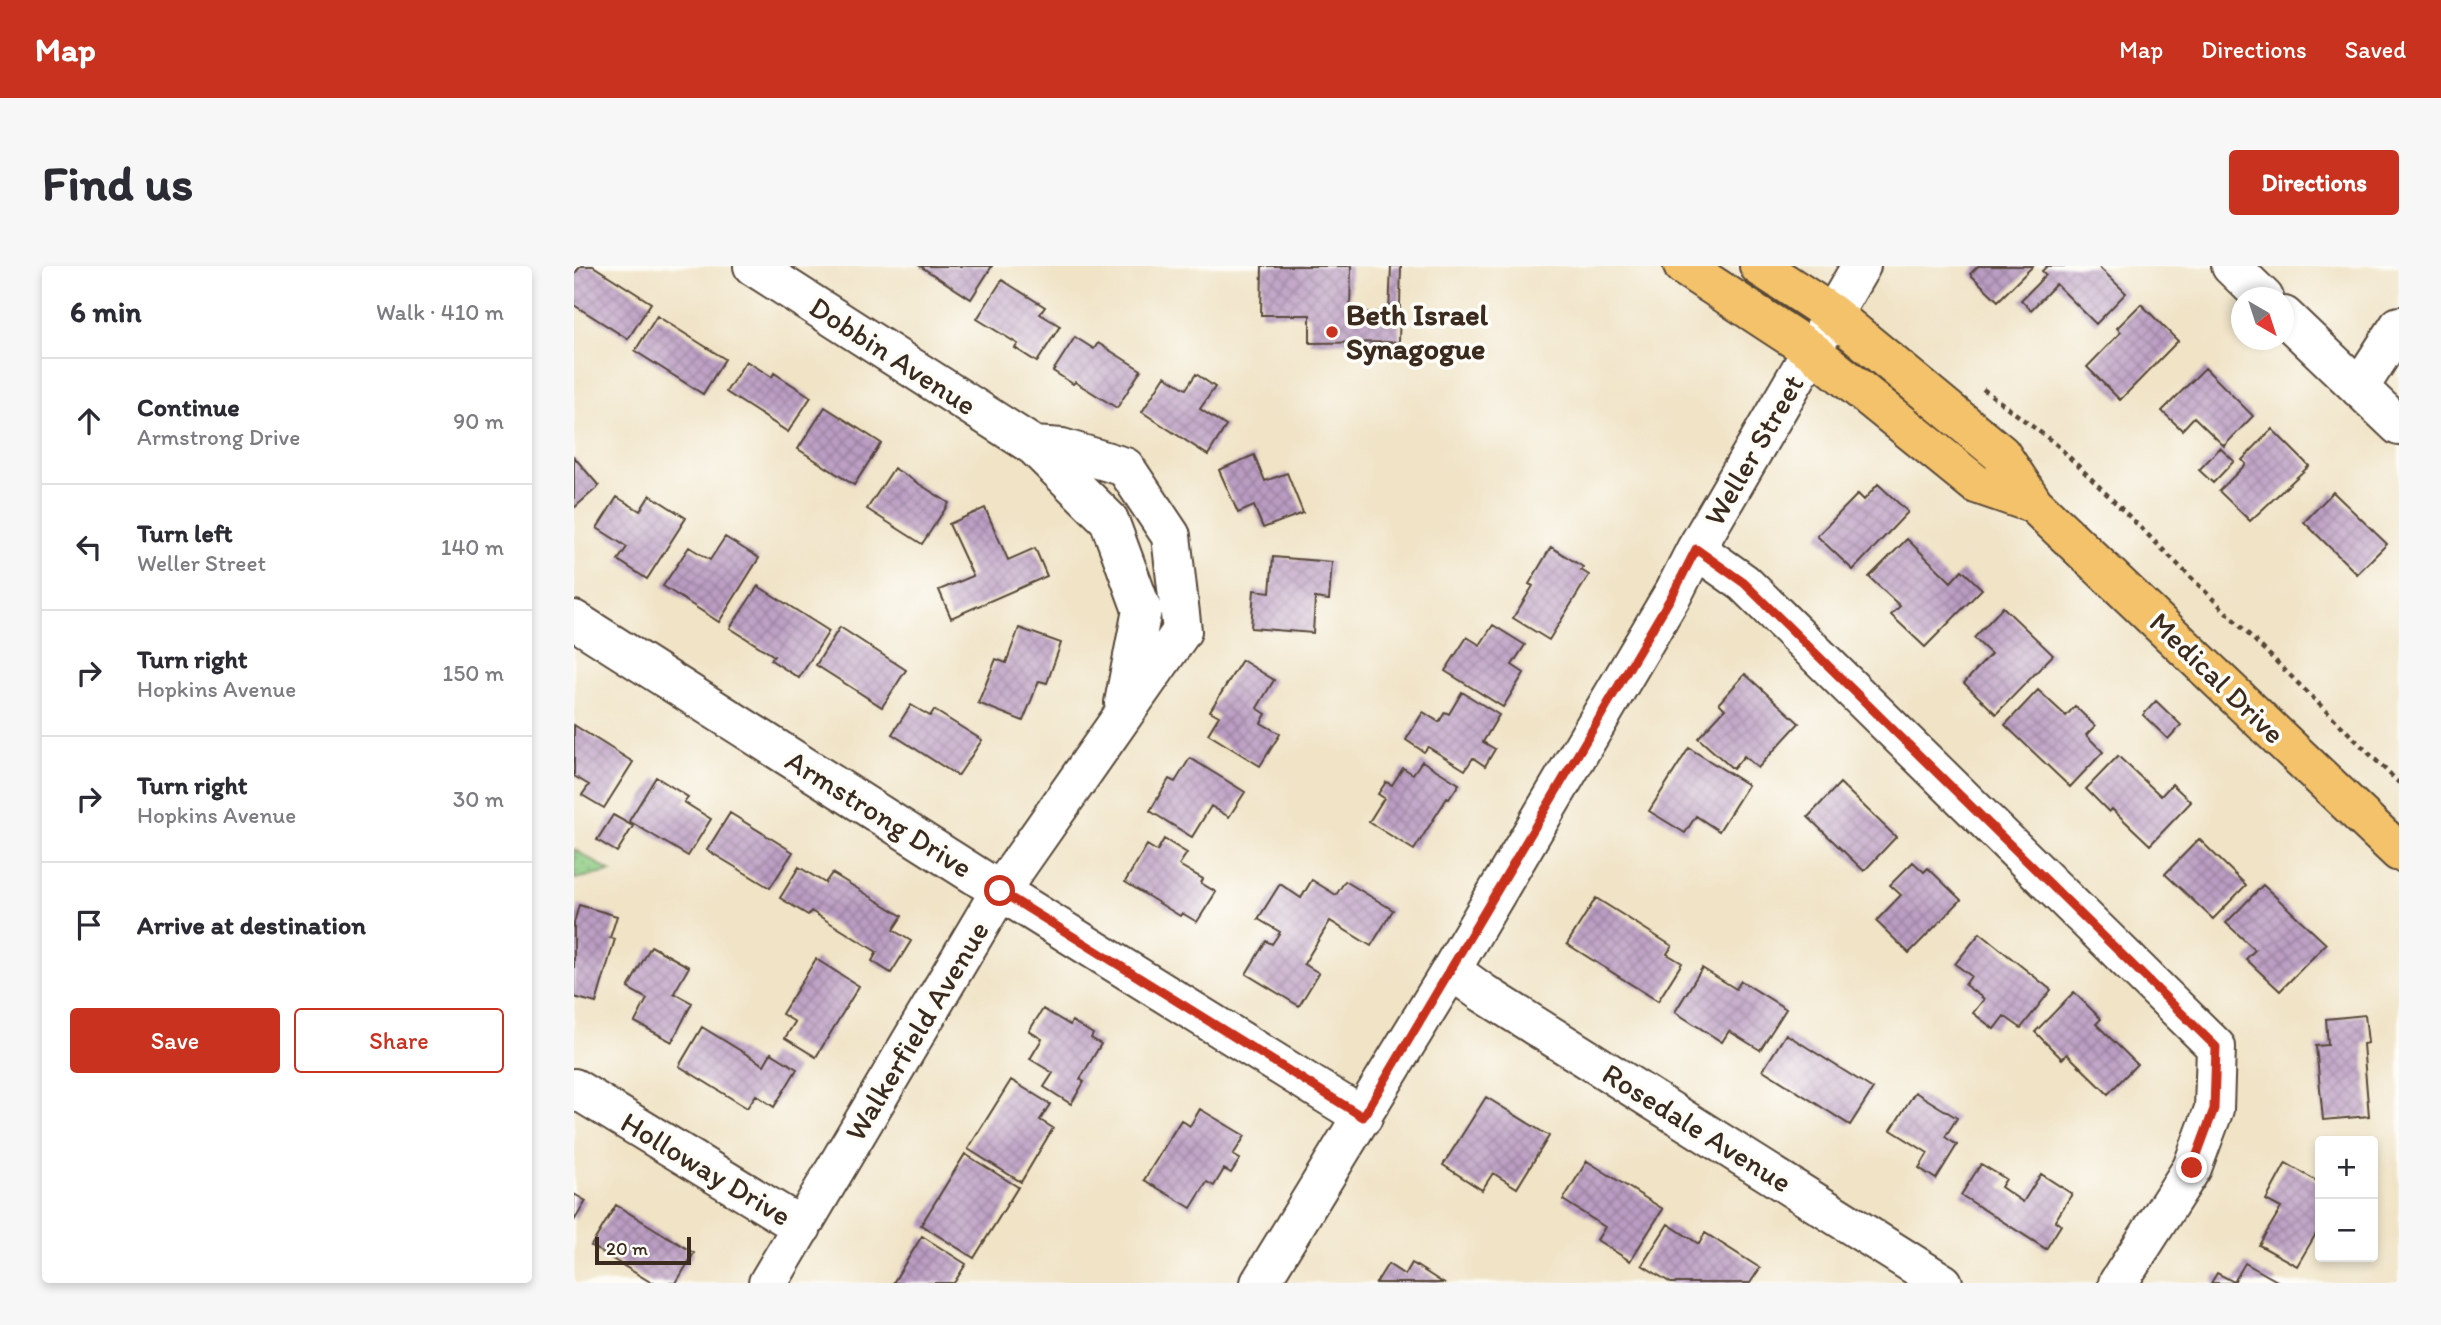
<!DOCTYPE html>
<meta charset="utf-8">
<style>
:root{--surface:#fff;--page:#f7f7f7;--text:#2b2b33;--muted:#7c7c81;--line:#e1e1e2;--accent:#c8321e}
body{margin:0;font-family:Itim,sans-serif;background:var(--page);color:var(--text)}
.controls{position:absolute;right:21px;bottom:21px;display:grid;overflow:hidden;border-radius:7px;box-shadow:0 4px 10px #0003}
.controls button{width:63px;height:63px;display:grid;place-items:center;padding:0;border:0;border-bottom:2px solid var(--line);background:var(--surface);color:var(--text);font:35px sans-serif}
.compass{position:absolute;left:1657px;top:21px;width:63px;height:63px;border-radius:50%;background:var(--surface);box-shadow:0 4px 10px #0003;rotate:141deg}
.scale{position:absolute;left:21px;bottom:18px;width:96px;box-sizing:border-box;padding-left:7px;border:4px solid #3b2a1e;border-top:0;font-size:19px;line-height:24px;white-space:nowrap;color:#3b2a1e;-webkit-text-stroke:5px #fdfcf7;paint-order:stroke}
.stop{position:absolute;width:21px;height:21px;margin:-16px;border:5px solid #c8321e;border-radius:50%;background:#fff}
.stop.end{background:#c8321e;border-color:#fff;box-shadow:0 2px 7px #0008}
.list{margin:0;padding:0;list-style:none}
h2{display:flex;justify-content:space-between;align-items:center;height:91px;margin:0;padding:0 28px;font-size:30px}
h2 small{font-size:23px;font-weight:400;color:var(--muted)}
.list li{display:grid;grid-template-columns:46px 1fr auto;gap:21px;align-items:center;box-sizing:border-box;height:126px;padding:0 28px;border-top:2px solid var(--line)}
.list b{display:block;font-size:26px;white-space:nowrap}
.list p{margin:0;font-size:23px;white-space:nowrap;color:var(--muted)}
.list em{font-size:23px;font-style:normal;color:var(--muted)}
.actions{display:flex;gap:14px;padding:21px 28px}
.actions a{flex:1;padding:16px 0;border:2px solid var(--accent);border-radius:7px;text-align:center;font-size:24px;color:var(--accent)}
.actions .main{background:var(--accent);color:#fff}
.icon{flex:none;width:38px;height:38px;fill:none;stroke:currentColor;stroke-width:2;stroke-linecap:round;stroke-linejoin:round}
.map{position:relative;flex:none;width:1825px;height:1017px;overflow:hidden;border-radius:7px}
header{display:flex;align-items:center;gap:42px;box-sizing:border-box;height:98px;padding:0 35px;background:var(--accent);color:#fff}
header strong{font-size:33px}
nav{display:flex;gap:38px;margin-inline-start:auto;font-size:24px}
.intro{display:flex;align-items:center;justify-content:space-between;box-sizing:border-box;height:168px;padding:0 42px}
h1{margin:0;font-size:49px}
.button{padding:18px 32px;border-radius:7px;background:var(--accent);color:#fff;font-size:24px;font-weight:700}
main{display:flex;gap:42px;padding:0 42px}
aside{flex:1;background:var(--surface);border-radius:7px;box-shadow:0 4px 10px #0003}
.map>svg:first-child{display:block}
</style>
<header>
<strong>Map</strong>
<nav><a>Map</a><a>Directions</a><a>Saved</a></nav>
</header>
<div class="intro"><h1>Find us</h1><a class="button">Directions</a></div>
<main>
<aside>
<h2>6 min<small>Walk · 410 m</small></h2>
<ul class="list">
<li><svg class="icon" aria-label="ahead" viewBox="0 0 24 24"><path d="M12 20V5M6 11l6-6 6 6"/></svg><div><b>Continue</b><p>Armstrong Drive</p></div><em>90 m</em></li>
<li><svg class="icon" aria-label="left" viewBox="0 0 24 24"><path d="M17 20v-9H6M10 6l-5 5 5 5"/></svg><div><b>Turn left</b><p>Weller Street</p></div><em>140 m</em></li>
<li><svg class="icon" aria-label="right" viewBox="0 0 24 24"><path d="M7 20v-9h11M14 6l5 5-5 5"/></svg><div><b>Turn right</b><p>Hopkins Avenue</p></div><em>150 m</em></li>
<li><svg class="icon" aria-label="right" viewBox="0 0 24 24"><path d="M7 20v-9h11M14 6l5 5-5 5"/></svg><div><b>Turn right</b><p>Hopkins Avenue</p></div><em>30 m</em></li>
<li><svg class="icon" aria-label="arrive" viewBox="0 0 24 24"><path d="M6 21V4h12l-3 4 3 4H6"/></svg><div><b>Arrive at destination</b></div></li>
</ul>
<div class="actions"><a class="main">Save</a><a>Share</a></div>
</aside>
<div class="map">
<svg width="1825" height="1017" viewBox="0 0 1825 1017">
<defs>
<pattern id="grass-dots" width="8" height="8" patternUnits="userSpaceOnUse" patternTransform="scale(1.75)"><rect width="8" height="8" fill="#89c980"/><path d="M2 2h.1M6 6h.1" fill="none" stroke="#71a368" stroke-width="1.8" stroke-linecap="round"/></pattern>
<pattern id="building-cross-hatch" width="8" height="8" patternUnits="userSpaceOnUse" patternTransform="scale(1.75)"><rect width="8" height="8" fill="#bb9dc3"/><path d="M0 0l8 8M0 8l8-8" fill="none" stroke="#99809e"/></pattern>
</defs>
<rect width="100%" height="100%" fill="#fdfcf7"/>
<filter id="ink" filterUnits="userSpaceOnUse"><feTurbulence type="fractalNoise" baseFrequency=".0143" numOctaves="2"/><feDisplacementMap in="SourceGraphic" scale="14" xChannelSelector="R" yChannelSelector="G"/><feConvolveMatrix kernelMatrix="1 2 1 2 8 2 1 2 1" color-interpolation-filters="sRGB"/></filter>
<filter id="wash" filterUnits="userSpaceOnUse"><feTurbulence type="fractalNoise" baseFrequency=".00686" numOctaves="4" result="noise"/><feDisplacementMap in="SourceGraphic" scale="28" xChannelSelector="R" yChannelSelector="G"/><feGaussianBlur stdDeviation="1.57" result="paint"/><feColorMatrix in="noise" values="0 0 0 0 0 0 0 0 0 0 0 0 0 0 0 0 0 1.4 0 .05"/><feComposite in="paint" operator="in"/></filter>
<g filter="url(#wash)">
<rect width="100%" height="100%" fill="#f0e3c6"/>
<path fill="url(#grass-dots)" stroke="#627a4f" stroke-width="2" d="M 0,583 L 37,606 L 0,613 Z"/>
<g id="blocks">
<path fill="url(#building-cross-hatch)" d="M 7,0 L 19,0 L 77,37 L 54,73 L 0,39 L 0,8 Z
M 346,0 L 418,0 L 397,33 Z
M 688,0 L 777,0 L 776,46 L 815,47 L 817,0 L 827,0 L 825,76 L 736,77 L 736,49 L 687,49 Z
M 1404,0 L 1459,0 L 1424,35 L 1396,8 Z
M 1473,0 L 1524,0 L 1552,27 L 1522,58 L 1482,18 L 1457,44 L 1447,34 L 1472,9 L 1468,5 Z
M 428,14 L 471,41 L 466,48 L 486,60 L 463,96 L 441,82 L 444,78 L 403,53 Z
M 1567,38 L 1604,75 L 1546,134 L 1513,101 L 1547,66 L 1543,62 Z
M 83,50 L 151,93 L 129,128 L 61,85 Z
M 501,71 L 520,83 L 524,77 L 567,104 L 543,142 L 501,116 L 499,118 L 479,105 Z
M 172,95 L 198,111 L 200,107 L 237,131 L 214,166 L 152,126 Z
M 1631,102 L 1679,150 L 1650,180 L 1620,151 L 1608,164 L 1588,145 Z
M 622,108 L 641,121 L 626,143 L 652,160 L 634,189 L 568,146 L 591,110 L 612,123 Z
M 251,141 L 307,177 L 280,219 L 224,183 Z
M 1698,163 L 1735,200 L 1676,255 L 1645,225 L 1672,198 L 1668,194 Z
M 1646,182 L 1660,195 L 1639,217 L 1625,204 Z
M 680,189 L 691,215 L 713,207 L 729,247 L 689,262 L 680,240 L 664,247 L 645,204 Z
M 0,191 L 25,220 L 0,242 Z
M 320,202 L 375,237 L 348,278 L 293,243 Z
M 1304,218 L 1334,246 L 1279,304 L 1243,270 L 1284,228 L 1290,234 Z
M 1759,226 L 1813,278 L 1783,308 L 1730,256 Z
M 76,229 L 112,252 L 73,313 L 44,294 L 53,281 L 23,262 L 43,231 L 66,245 Z
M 411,242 L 434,294 L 461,282 L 473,310 L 377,352 L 365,324 L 399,310 L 375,258 Z
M 151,271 L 185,292 L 145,356 L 89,320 L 115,281 L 136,294 Z
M 1333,273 L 1377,316 L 1388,304 L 1408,323 L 1351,381 L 1317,349 L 1326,340 L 1295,311 Z
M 977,281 L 1009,301 L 1007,304 L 1015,309 L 975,374 L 939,352 L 959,320 L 955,318 Z
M 699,291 L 758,296 L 755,334 L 741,332 L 739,367 L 677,362 L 680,324 L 696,326 Z
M 184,320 L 255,365 L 225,412 L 197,394 L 200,390 L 156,362 Z
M 1429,341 L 1479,389 L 1422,448 L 1390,417 L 1417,388 L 1400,372 Z
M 919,359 L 951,379 L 938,399 L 950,407 L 929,441 L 871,405 L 893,371 L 906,379 Z
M 266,361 L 332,404 L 308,441 L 242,399 Z
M 445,362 L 487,377 L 473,417 L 465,415 L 449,455 L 404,437 L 422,393 L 432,397 Z
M 668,394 L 700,414 L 683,442 L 692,448 L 687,457 L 706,468 L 686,500 L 634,468 L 645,450 L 636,445 Z
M 1171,408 L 1225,457 L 1184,502 L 1170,490 L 1159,503 L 1124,472 L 1151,443 L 1145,437 Z
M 1464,424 L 1492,450 L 1501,440 L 1521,460 L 1512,469 L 1529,486 L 1496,521 L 1431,459 Z
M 888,426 L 925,449 L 909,476 L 921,483 L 911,500 L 899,492 L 891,504 L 854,481 L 850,486 L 832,474 L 849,446 L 865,456 L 871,446 L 875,448 Z
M 1582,435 L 1607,459 L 1594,473 L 1569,449 Z
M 337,439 L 356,450 L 360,444 L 408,474 L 384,510 L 318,468 Z
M 0,459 L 59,496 L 30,542 L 8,529 L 15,519 L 0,510 Z
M 1115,482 L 1174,519 L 1145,565 L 1122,550 L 1111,567 L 1075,545 Z
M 1544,490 L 1587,530 L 1598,518 L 1617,536 L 1576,579 L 1538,543 L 1535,546 L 1512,523 Z
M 616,492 L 671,526 L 655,551 L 637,540 L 618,571 L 576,545 L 595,513 L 601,516 Z
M 848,495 L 885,518 L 875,533 L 873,532 L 840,584 L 795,556 L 810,532 L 804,528 L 812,516 L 818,519 L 829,502 L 839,508 Z
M 82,511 L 114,531 L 110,536 L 137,553 L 114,590 L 55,555 Z
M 1266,517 L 1322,571 L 1290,605 L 1234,551 Z
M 156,547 L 219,586 L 196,622 L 133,584 Z
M 39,549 L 59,560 L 43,586 L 23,574 Z
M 590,573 L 613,587 L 605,599 L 629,613 L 627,617 L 642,626 L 623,656 L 608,647 L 606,650 L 551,616 L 573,579 L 583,585 Z
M 1625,573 L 1672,619 L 1639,653 L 1591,608 Z
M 1339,596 L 1350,606 L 1354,602 L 1387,634 L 1335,687 L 1302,655 L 1327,629 L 1316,619 Z
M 225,601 L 251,617 L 258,607 L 328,650 L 319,664 L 337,675 L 317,707 L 298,695 L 303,686 L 237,645 L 234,649 L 206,632 Z
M 738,614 L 762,629 L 771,615 L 819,644 L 797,680 L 756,655 L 730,698 L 745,707 L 725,740 L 672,708 L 692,675 L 698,678 L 706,666 L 684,653 L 706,618 L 727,632 Z
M 1689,619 L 1752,678 L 1706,725 L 1672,693 L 1681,684 L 1652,657 Z
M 1022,632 L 1098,680 L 1093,688 L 1108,697 L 1084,735 L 993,678 Z
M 5,639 L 43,650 L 36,672 L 41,673 L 22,737 L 0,731 L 0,657 Z
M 1406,667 L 1477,724 L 1447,762 L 1430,750 L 1420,763 L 1399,747 L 1410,733 L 1391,719 L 1397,710 L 1381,698 Z
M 77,680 L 115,701 L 100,727 L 118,737 L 98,776 L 61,756 L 73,733 L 54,722 Z
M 242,693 L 285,720 L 242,791 L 211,772 L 221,756 L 208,748 Z
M 1128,702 L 1162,723 L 1167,715 L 1212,743 L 1186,784 L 1155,765 L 1148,776 L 1101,746 Z
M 1500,726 L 1527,753 L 1522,758 L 1563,798 L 1534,828 L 1493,788 L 1488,793 L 1461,766 Z
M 469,743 L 496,759 L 498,755 L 519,768 L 517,772 L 527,778 L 506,813 L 510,816 L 497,838 L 470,821 L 479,807 L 456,793 L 468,773 L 455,765 Z
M 1791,749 L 1794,777 L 1789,778 L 1795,850 L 1749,854 L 1742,780 L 1754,779 L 1752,753 Z
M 128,761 L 190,799 L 197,787 L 223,803 L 200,841 L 182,829 L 173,842 L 105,800 Z
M 1212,768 L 1299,823 L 1276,859 L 1189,804 Z
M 437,814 L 476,838 L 466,854 L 479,862 L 447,916 L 394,883 Z
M 1341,826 L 1383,852 L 1371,871 L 1383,879 L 1362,913 L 1345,902 L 1354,887 L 1317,864 Z
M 912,831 L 975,870 L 943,922 L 919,907 L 908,924 L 869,899 Z
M 626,843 L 671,870 L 659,889 L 666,893 L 657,907 L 650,903 L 640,920 L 633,916 L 617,942 L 570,914 L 607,854 L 616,860 Z
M 391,888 L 444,921 L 400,992 L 347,959 Z
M 1013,895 L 1089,943 L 1056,995 L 1023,974 L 1031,961 L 989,934 Z
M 1712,897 L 1746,917 L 1746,961 L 1723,1000 L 1685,979 L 1707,942 L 1692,934 Z
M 1407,898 L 1432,913 L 1427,921 L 1449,936 L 1467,908 L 1498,928 L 1481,955 L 1487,959 L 1472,983 L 1387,929 Z
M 0,928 L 12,935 L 0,955 Z
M 42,939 L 120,987 L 102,1017 L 78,1017 L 17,980 Z
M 1094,958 L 1125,978 L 1131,967 L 1186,1002 L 1176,1017 L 1097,1017 L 1068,999 Z
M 348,970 L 392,998 L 380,1017 L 319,1017 Z
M 838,997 L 869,1017 L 802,1017 L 814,998 L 831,1009 Z
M 1671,997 L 1703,1015 L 1702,1017 L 1637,1017 L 1643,1007 L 1660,1016 Z"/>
</g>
</g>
<g filter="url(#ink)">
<use href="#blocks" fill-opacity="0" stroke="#564637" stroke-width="2"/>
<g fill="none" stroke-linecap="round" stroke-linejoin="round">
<g stroke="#564637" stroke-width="42">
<path id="minor" d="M 179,0 L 460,180 L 535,254 L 568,344 L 550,437
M 1657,0 L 1690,32
M 1710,50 L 1825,160
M 1785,122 L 1825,60
M 1122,283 L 1170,317 L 1642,781 L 1640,843 L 1618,902 L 1544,1017
M 0,354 L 426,625 L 789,851
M 877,704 L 909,727 L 1369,1017
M 0,822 L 228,961
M 194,1017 L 426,625 L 608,365 L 597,270 L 551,201 L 488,182 L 460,180
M 686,1017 L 877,704 L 1100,326 L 1122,283 L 1287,0"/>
</g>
<g stroke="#564637" stroke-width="42">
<path id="major" d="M 1109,0 L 1237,84 L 1402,218 L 1460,238
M 1185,0 L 1258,48 L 1427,188 L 1460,238 L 1825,586"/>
</g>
<path stroke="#564637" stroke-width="4.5" stroke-dasharray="5 5" stroke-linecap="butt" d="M 1409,123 L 1483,179 L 1825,517"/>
<use href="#minor" stroke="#fff" stroke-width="38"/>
<use href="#major" stroke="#f3c26a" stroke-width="38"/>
</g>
</g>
<g fill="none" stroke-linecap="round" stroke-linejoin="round" filter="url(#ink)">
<path stroke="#c8321e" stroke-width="9" d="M 426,625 L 789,851 L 1100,326 L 1122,283 L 1170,317 L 1642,781 L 1640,843 L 1618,902"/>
</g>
<circle fill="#c8321e" stroke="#fdfcf7" stroke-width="2.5" cx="758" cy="66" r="7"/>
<g text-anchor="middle" stroke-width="7" stroke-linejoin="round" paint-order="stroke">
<g font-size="30" font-weight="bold" fill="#3b2a1e" stroke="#fdfcf7" text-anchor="start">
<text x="772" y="59">Beth Israel<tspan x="772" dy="34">Synagogue</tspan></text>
</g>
<g font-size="30" fill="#3b2a1e" stroke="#fdfcf7">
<text transform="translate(319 90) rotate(33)" y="10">Dobbin Avenue</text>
<text transform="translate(1180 184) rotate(-60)" y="10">Weller Street</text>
<text transform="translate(1643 412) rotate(44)" y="10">Medical Drive</text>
<text transform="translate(305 548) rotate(32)" y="10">Armstrong Drive</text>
<text transform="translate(343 765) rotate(-59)" y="10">Walkerfield Avenue</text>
<text transform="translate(1123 862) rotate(32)" y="10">Rosedale Avenue</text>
<text transform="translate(132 903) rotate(31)" y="10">Holloway Drive</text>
</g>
</g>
</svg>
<div class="controls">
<button>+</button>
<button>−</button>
</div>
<svg class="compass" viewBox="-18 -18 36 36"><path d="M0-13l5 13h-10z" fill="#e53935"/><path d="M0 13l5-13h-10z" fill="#7c7c81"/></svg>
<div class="scale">20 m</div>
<div class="stop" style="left:426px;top:625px"></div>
<div class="stop end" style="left:1618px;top:902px"></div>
</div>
</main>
